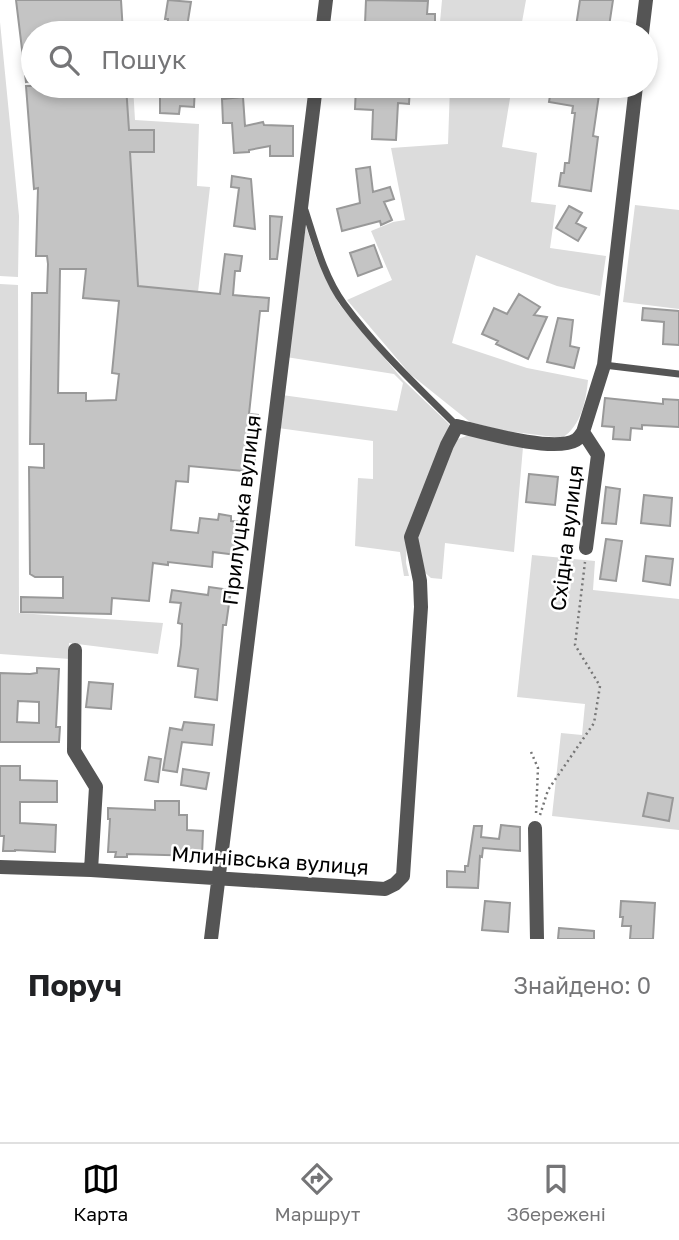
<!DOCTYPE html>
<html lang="uk">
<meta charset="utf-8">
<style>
:root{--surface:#fff;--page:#f2f2f2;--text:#202124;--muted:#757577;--line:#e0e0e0;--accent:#000}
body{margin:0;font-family:"Golos Text",sans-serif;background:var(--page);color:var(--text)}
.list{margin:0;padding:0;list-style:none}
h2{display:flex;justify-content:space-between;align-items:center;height:91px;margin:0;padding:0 28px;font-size:30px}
h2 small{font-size:23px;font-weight:400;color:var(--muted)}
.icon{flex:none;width:38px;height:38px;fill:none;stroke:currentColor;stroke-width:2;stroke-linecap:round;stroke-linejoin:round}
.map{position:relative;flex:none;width:679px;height:939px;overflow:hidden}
.search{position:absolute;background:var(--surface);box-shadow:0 4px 10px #0003;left:21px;right:21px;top:21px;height:77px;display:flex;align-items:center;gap:18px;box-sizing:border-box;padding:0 24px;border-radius:38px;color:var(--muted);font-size:26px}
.sheet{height:203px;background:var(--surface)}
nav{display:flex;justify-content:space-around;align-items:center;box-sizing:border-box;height:98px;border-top:2px solid var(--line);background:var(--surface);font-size:19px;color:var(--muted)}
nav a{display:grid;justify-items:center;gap:4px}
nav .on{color:var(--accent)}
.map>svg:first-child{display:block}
</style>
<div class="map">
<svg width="679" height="939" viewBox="0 0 679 939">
<rect width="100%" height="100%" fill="#fff"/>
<path fill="#dcdcdc" d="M 442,0 L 526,0 L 520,33 L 439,33 Z
M 0,22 L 19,216 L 18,277 L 0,276 Z
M 126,86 L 133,86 L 135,120 L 199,124 L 197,186 L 210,187 L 198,292 L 138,286 Z
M 450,86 L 512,86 L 502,147 L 537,153 L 531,202 L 556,205 L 550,248 L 606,256 L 600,296 L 557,286 L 476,255 L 452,343 L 527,368 L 588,380 C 586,401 581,426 562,438 L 505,431 L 470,422 L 410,374 L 347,300 L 392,280 L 371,231 L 393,222 L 405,220 L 391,148 L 448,144 Z
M 635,205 L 679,210 L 679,309 L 623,302 Z
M 306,226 L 316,257 L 339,304 L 403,380 L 449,424 L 448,433 L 407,536 L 406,563 L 409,576 L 404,576 L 400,552 L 355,546 L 358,478 L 373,479 L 373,441 L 278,428 L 282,395 L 397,411 L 403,383 L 394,374 L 286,357 Z
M 0,284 L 18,285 L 19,613 L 163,623 L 158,654 L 69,643 L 70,659 L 0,654 Z
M 469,435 L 523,447 L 514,552 L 445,543 L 442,579 L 431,578 L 423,571 L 416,538 L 451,446 L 458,439 Z
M 532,555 L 595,561 L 593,590 L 679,599 L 679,830 L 552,816 L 561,733 L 582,735 L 585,704 L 517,697 Z"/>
<path fill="#c4c4c4" stroke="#999" stroke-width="2" fill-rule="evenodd" d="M 16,0 L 121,0 L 123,33 L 33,33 L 33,81 L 26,82 Z
M 168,0 L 191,2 L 186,33 L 167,33 L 168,19 L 165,19 Z
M 366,0 L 428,1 L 427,14 L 435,14 L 435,30 L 406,29 L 406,26 L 365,24 Z
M 580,0 L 613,0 L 608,33 L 575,33 Z
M 26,86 L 126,86 L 129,130 L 154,130 L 154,152 L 130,152 L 138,286 L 220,294 L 225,254 L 242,256 L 240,271 L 235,271 L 233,295 L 269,298 L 268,311 L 260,311 L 249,414 L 258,415 L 254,472 L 189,466 L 188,482 L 176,481 L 171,530 L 198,533 L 200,518 L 218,520 L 219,514 L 231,516 L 231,521 L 241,522 L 236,555 L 213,552 L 212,567 L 168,562 L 168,565 L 153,563 L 149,601 L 112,598 L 111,614 L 21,612 L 21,597 L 63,598 L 63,577 L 35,577 L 30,574 L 29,467 L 44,468 L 44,444 L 30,444 L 32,293 L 47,293 L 48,264 L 47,256 L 36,256 L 38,188 L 34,189 ZM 60,269 L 86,269 L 83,298 L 119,301 L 112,373 L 119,374 L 116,400 L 86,401 L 86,393 L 58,393 Z
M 160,86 L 195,86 L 194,107 L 180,106 L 179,114 L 160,113 Z
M 356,86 L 410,86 L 409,104 L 398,103 L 396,140 L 372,139 L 373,110 L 355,109 Z
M 575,86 L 600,88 L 593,136 L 598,137 L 591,191 L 559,186 L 561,173 L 564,173 L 565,163 L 569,163 L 575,113 L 572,113 L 573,106 L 549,102 L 551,89 L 575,92 Z
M 243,97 L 245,126 L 263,122 L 264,125 L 293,126 L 293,156 L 270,156 L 270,146 L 249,150 L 249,152 L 234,153 L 232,123 L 223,123 L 222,99 Z
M 370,167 L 373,192 L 390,187 L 394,199 L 384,202 L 392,220 L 381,225 L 380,221 L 342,231 L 337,209 L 360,203 L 356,169 Z
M 232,176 L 251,179 L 255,229 L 234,226 L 239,188 L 231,187 Z
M 569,206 L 582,213 L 576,223 L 586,228 L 578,241 L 556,228 Z
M 270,216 L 282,217 L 277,259 L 270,259 Z
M 374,245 L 382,267 L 358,276 L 350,253 Z
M 519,294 L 540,307 L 534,315 L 547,317 L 528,359 L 496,344 L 498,341 L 482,334 L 494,308 L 507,314 Z
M 643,308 L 679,311 L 679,345 L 663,344 L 664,322 L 642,320 Z
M 558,318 L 573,320 L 570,346 L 579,348 L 574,368 L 547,362 Z
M 605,398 L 663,404 L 663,399 L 679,400 L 679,427 L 642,425 L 642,429 L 631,428 L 630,440 L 613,439 L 614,427 L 602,426 Z
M 529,474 L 558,477 L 555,505 L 526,502 Z
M 606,487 L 620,489 L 616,524 L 602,523 Z
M 644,495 L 672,498 L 670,526 L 641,523 Z
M 606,539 L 622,541 L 616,581 L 600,579 Z
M 646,556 L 673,559 L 670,585 L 643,581 Z
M 209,587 L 231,590 L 226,625 L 223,625 L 217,700 L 195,697 L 198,669 L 178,666 L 181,645 L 182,624 L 178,623 L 181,603 L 170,602 L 172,590 L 208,595 Z
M 37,668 L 59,669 L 56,727 L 60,727 L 59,742 L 0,742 L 0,673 L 30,674 L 37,673 ZM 18,701 L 39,702 L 39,723 L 17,722 Z
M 89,682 L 113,684 L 111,709 L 86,707 Z
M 184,722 L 214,725 L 212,745 L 182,742 L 177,772 L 163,770 L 170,728 L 182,730 Z
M 149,757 L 161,759 L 158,782 L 145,780 Z
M 0,766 L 20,766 L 20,780 L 57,781 L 57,802 L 20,802 L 20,823 L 56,825 L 55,852 L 15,850 L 15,851 L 3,851 L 4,836 L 0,836 Z
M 183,769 L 209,773 L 206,789 L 181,785 Z
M 648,793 L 673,798 L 669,821 L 643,816 Z
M 155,801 L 179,801 L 179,815 L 187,815 L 187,830 L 203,831 L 202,856 L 127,854 L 127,857 L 115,857 L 116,852 L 108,852 L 110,819 L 108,819 L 108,808 L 155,810 Z
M 501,825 L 520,827 L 520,851 L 483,848 L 482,857 L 480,856 L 478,888 L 447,887 L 447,871 L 465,872 L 465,866 L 468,866 L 474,826 L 482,826 L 481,837 L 499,839 Z
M 485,901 L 510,903 L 508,932 L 482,930 Z
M 621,901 L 655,903 L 653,939 L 630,939 L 631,926 L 622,926 L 623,917 L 620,917 Z
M 559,928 L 594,931 L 594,939 L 558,939 Z"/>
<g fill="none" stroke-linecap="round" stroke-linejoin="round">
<path stroke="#777" stroke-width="2.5" stroke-dasharray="2 3.5" stroke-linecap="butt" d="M 531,752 L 538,768 L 536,814
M 540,815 L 548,790 L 594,723 L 600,686 L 575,645 L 585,562"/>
<path stroke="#555" stroke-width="7" d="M 305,210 C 315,241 324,277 344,304 C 377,349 418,387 457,426
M 604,365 L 679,374"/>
<path stroke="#555" stroke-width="14" d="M 322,33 L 326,0
M 642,33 L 646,0
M 586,548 L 598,455 L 583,432 L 604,365 L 636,86
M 75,650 L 74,751 L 96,787 L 91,870
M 535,828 L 537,939
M 0,867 L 91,870 L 385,889 L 395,884 L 403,876 L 421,607 L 420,581 L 411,537 L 447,445 L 457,426 C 482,432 554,453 576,440 C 579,438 581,435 583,432
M 211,939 L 316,86"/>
</g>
<g text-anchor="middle" stroke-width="5" stroke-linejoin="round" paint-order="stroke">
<g font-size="21" fill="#000" stroke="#fff">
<text transform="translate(242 510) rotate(-83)" y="7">Прилуцька вулиця</text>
<text transform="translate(567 538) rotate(-83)" y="7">Східна вулиця</text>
<text transform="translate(270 861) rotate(4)" y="7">Млинівська вулиця</text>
</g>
</g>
</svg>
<div class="search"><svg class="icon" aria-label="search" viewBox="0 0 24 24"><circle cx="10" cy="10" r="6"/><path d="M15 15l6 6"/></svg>Пошук</div>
</div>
<section class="sheet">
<h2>Поруч<small>Знайдено: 0</small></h2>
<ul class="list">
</ul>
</section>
<nav>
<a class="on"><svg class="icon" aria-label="map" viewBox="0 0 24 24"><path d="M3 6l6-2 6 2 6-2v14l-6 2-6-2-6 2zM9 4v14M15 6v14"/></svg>Карта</a>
<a><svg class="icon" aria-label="directions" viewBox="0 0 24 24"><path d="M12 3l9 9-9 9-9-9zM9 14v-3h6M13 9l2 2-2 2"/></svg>Маршрут</a>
<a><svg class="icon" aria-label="saved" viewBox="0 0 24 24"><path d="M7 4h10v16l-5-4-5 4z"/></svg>Збережені</a>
</nav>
